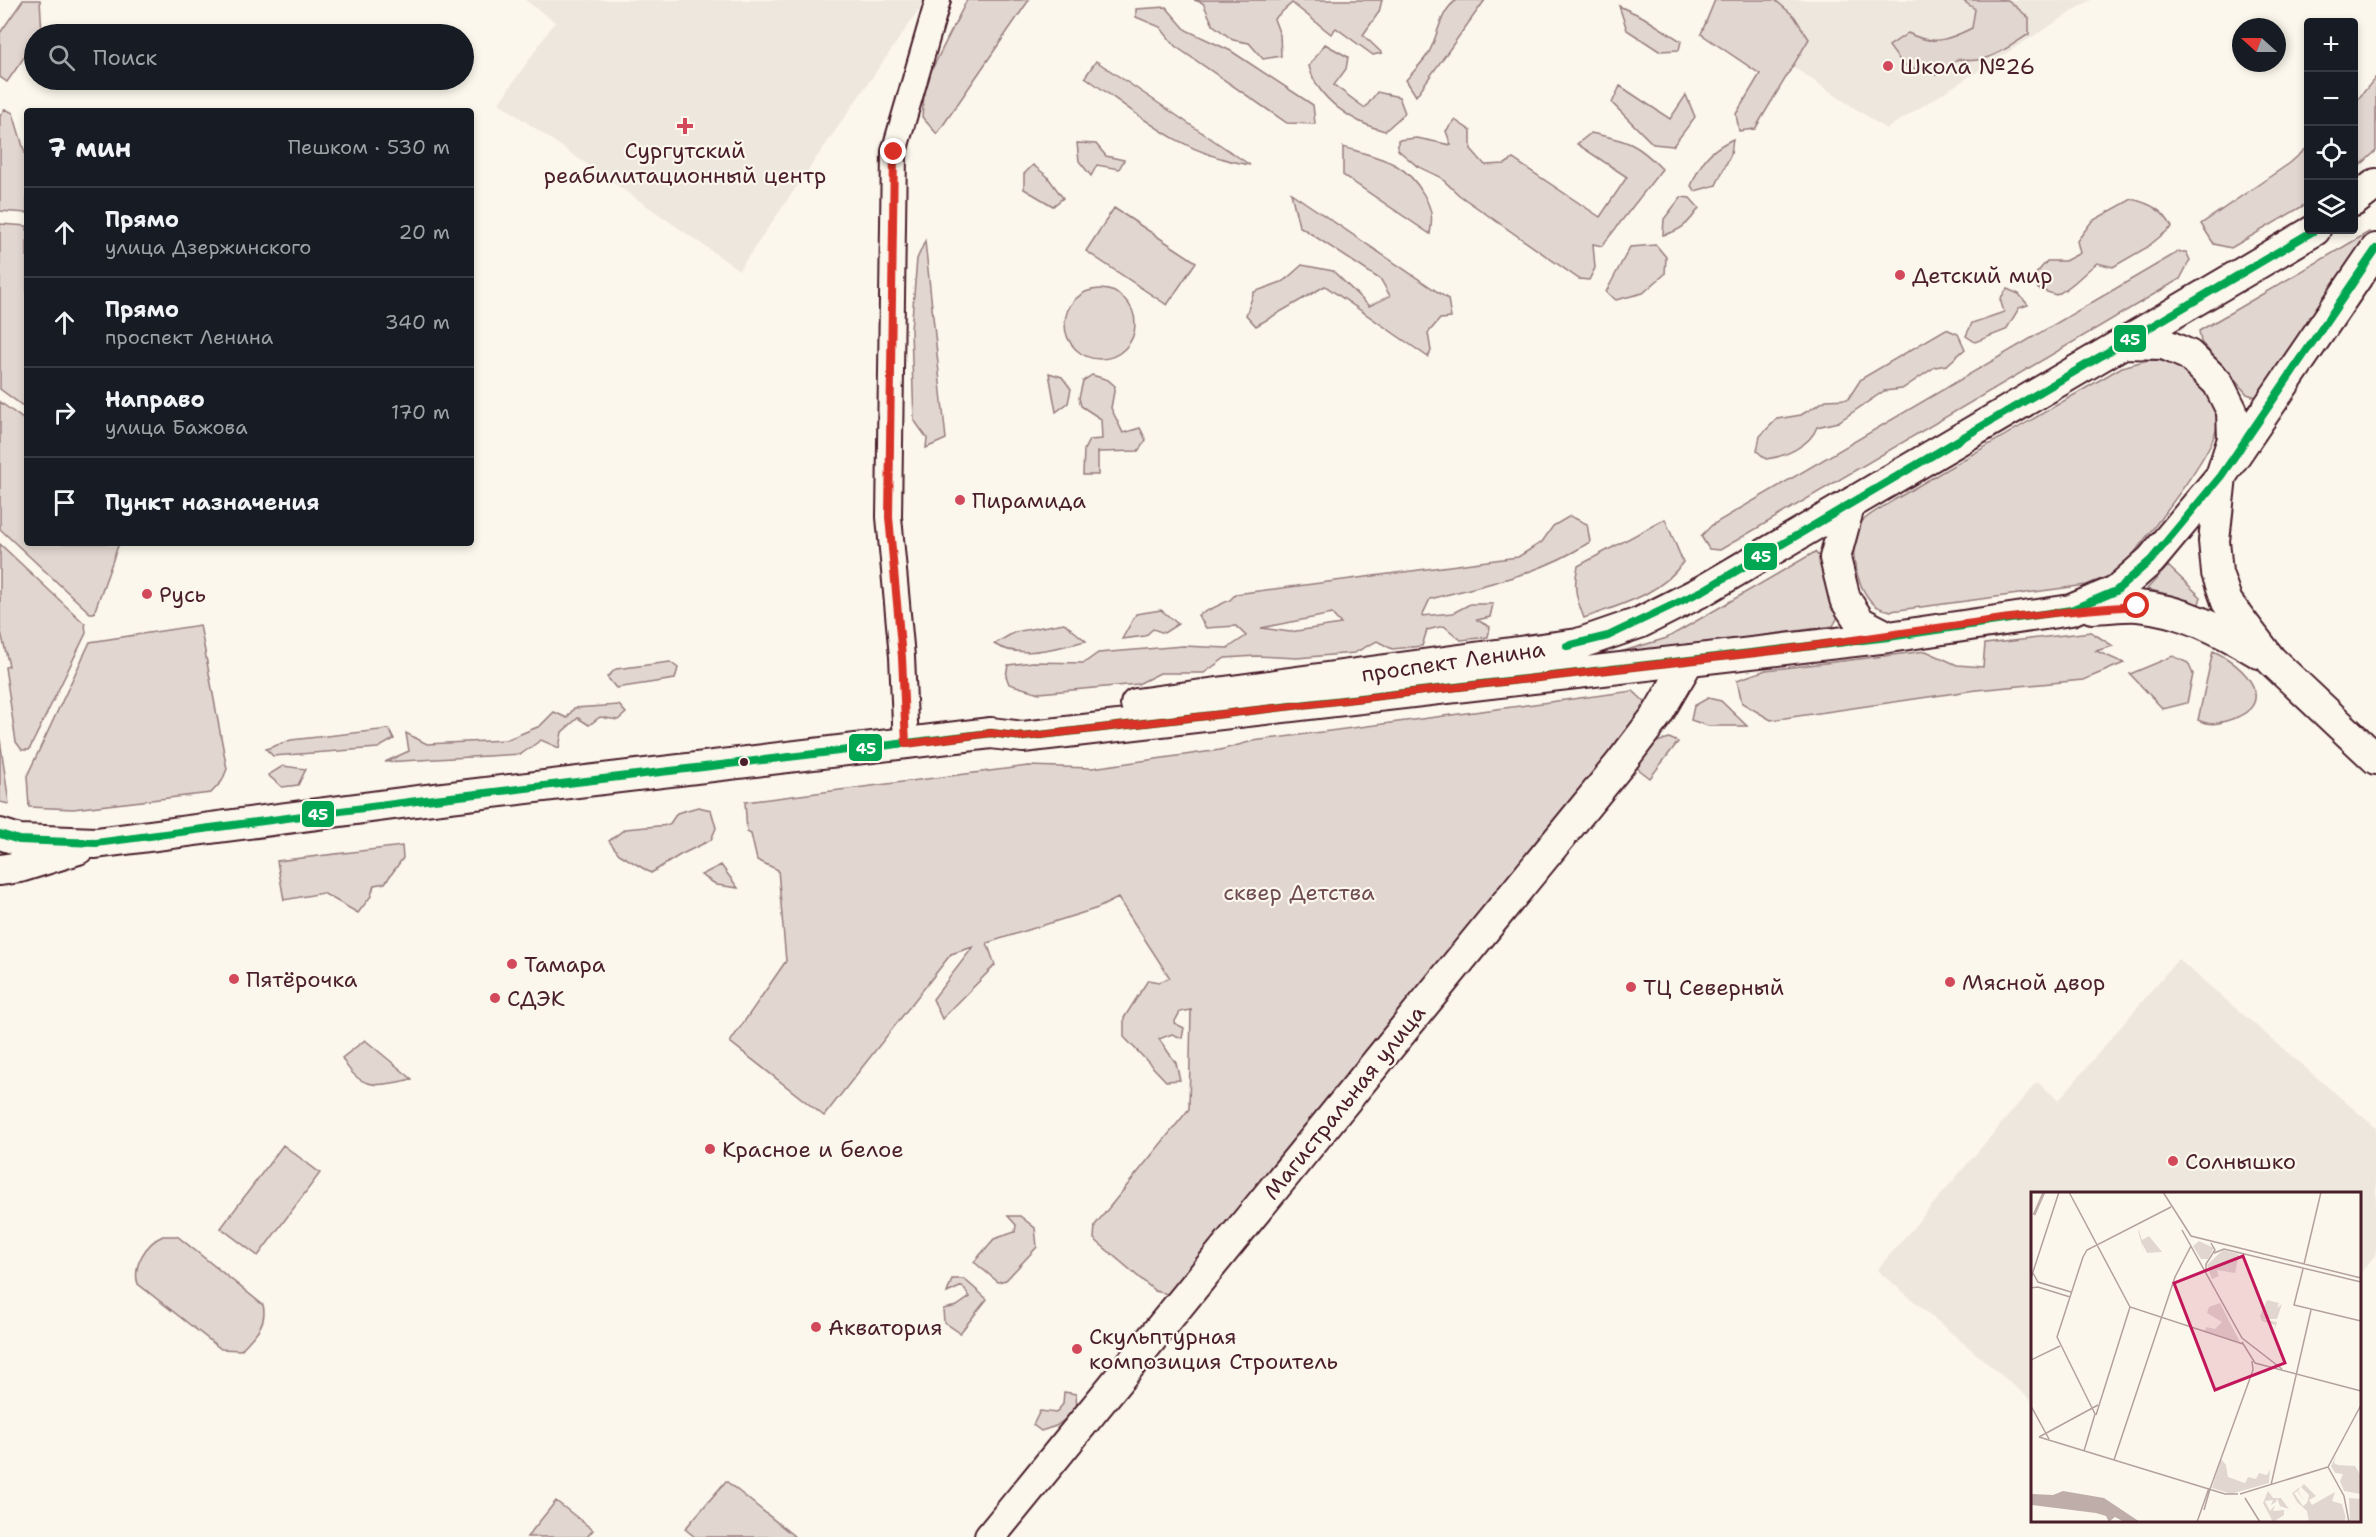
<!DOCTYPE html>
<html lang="ru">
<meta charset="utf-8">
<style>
:root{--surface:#171b24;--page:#20242c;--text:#f1f3f6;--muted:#9ea1a6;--line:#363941}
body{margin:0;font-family:"Shantell Sans",sans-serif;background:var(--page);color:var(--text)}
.controls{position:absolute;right:18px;top:18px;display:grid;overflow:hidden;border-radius:6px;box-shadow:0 3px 9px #0003}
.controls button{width:54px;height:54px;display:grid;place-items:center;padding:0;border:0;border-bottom:2px solid var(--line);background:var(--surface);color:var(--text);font:30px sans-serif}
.compass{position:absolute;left:2232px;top:18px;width:54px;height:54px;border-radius:50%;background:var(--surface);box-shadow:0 3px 9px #0003;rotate:291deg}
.stop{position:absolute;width:18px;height:18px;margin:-14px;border:4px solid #d93025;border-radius:50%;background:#fff}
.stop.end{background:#d93025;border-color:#fff;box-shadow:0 2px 6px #0008}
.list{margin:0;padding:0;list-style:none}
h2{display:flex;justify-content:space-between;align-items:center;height:78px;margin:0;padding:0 24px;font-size:26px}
h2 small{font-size:20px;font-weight:400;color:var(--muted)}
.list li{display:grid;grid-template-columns:39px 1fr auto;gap:18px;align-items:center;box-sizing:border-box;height:90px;padding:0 24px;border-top:2px solid var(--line)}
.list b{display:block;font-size:22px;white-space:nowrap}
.list p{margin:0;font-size:20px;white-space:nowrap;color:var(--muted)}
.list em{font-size:20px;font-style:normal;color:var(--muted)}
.icon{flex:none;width:33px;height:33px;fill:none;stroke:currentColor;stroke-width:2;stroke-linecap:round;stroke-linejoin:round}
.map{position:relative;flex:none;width:2376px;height:1537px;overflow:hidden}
.search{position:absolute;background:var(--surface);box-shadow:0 3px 9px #0003;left:24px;top:24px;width:450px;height:66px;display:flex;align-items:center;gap:15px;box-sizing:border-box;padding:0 21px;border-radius:33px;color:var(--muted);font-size:22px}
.panel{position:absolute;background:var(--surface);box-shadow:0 3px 9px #0003;left:24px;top:108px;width:450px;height:438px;border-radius:6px}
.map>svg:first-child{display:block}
</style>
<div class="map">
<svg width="2376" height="1537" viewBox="0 0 2376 1537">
<rect width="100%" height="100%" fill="#fbf7ec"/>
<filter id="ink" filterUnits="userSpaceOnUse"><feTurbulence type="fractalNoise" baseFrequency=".0167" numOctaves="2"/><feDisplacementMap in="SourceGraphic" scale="12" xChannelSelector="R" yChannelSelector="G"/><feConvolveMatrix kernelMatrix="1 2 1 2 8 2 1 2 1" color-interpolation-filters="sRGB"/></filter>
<g filter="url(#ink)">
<path fill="#eee7de" d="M 525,0 L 923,0 L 925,1 L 739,270 L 499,103 L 555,22 Z
M 1735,0 L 2091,0 L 1886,129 L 1787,63 Z
M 2178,959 L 2376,1128 L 2376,1254 L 2360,1273 L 2360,1194 L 2032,1194 L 2032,1401 L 1877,1270 L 2037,1082 L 2059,1100 Z"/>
<path fill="#e2d7d0" stroke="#967b7e" stroke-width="1.5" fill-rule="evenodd" d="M 23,0 L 40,0 L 42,33 L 34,34 L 34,43 L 7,82 L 0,77 L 0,33 Z
M 967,0 L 1029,0 L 937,134 L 922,117 L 925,83 Z
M 1194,0 L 1382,0 L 1379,12 L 1363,35 L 1382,53 L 1373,55 L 1336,28 L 1331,34 L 1292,3 L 1274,19 L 1280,35 L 1281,56 L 1263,59 L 1249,43 L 1233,40 L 1213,25 L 1203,3 Z
M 1457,0 L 1485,0 L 1416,96 L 1406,80 C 1413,72 1422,63 1428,54 C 1438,38 1439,11 1457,0 Z
M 1715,0 L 1775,0 L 1794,16 L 1809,39 L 1755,129 L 1739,131 L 1736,114 L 1760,74 L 1701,34 Z
M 1962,0 L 2008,0 L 2029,18 L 2029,34 C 2007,48 1985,66 1958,59 L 1936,75 L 1925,68 C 1906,72 1899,60 1889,46 L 1908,33 C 1933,46 1948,40 1972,28 L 1975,9 Z
M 1619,6 L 1643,17 L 1681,41 L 1679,50 L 1659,51 L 1627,30 Z
M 1166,7 L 1186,30 L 1231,51 L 1313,105 L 1315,124 L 1287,123 L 1175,46 L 1160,27 L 1136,17 L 1136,9 Z
M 1325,44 L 1348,57 L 1346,69 L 1334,85 L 1365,108 L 1377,92 L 1399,97 L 1405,113 L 1385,131 C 1353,123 1317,99 1309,66 Z
M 1096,61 L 1250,165 C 1182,155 1139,115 1085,77 Z
M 2376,77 L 2376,151 L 2354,171 L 2354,104 Z
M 1620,86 L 1670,119 L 1686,95 L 1695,117 L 1673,146 L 1653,144 L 1612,103 Z
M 5,109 L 13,113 L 27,160 L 27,213 L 0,211 L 0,116 Z
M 1455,120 L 1471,131 L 1471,149 L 1485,165 L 1505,164 L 1513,159 L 1600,217 L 1627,177 L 1577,144 L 1591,133 C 1627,141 1636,142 1662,169 L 1602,246 L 1593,244 L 1595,268 L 1589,280 L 1579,279 L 1459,195 L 1440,177 L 1417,166 L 1398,150 L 1398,140 L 1417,138 L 1451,145 L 1446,131 Z
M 1733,139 L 1731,154 L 1716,185 L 1695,191 L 1691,186 C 1702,160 1708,151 1733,139 Z
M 1077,143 L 1096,144 L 1106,156 L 1124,160 L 1119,169 L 1097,165 L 1091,176 L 1079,161 Z
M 1343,147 C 1378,158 1405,160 1424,195 C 1432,210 1433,217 1430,234 L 1343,175 Z
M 2308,147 L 2308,203 L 2231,248 L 2214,244 L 2201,224 L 2290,163 Z
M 1033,165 L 1047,176 L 1063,198 L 1053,206 L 1024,189 L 1024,174 Z
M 1291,193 L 1448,299 L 1451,318 L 1440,319 L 1428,333 L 1431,351 L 1428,357 L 1325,286 L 1256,326 L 1246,315 L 1254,292 L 1284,281 L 1302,265 L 1333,271 L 1369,306 L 1390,296 L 1381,280 L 1299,226 Z
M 1681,197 L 1690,198 L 1699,208 C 1689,223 1681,231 1663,235 L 1664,219 Z
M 2132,199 C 2151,204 2163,210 2172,227 L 2146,248 L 2113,267 L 2097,263 C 2082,274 2073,287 2056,295 L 2038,289 L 2035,275 L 2047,261 L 2065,261 L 2080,253 L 2077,241 L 2092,221 Z
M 1114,208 L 1196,262 L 1167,305 L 1086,251 Z
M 0,224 L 27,226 L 27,409 L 0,389 Z
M 2369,232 L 2373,236 L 2256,397 L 2247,394 L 2201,342 L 2199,331 Z
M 925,241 L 946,439 L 926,448 L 927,438 L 914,420 L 911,330 L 917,259 Z
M 1656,245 L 1666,257 L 1665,274 L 1643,293 L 1616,300 L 1606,292 L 1630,247 Z
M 2178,252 L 2186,252 L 2190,260 L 2180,279 L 1720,550 L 1709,549 L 1701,536 L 1712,525 Z
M1065 324a35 35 0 1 1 70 0a35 35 0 1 1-70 0Z
M 2007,289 L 2019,294 L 2028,305 L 2019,308 L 2006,330 L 1975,342 L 1966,336 L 1972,323 L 2004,312 L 2000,299 Z
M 1946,329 L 1958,334 L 1965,349 L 1947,365 L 1935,367 L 1902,389 L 1884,391 L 1838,422 L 1817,427 C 1810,446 1784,457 1766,459 L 1757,451 L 1760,436 L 1777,419 L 1801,415 L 1826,400 L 1848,399 L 1861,379 Z
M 2148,360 C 2169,360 2181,366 2196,381 C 2206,392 2218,411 2217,426 C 2213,455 2148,534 2128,561 L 2112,575 L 2086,585 L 1891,611 C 1887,610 1881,609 1878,607 C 1857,595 1846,544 1859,525 C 1866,515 1884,507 1894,500 L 2122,367 Z
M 1049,373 L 1062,377 L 1071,389 L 1068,403 L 1056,412 Z
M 1092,375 L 1108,380 L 1115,386 L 1111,408 L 1123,433 L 1140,428 L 1146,440 L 1138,451 L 1098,452 L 1098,475 L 1083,475 L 1084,450 L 1089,440 L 1102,439 L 1101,419 L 1081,406 L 1079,398 L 1083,381 Z
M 0,402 L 27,422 L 27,543 L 119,543 L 94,613 L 90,613 L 0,529 Z
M 1570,516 L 1587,524 L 1590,542 C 1539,575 1487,584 1430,599 L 1422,616 L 1453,613 L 1470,604 L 1493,604 L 1490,617 L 1477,620 L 1490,627 L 1488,637 L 1461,640 L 1444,626 L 1427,630 L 1422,646 L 1392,649 L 1377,641 L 1354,653 L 1297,658 L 1256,656 L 1225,658 L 1204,673 L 1160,673 L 1138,684 L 1039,693 L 1009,684 L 1006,676 L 1008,665 L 1033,662 L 1084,663 L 1098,653 L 1183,646 L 1228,648 L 1246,636 L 1236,626 L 1206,628 L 1198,615 L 1230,600 L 1236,594 L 1518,557 L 1542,542 L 1553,526 ZM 1332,614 L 1341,624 L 1290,632 L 1261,628 Z
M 1665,519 L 1683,562 C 1661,595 1619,605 1584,618 C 1576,598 1573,586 1578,566 Z
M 0,544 L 85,624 L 86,633 L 29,750 L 22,750 L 16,742 L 5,667 L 9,666 L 0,628 Z
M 1815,552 L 1820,558 L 1839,615 L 1833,626 L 1600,658 L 1667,638 Z
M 2168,566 L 2201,597 L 2198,607 L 2181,598 L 2147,589 Z
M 1161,610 L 1178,624 L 1164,633 L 1153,629 L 1145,636 L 1122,639 L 1136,614 Z
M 1064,623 L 1086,641 C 1059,647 1019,660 994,644 L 1015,632 Z
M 200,625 L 227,769 L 222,781 L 211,793 L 73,809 L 29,807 L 27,776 L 90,642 Z
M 2091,632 L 2113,646 L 2096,651 L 2124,663 L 2083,680 L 1976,690 L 1771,720 L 1742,703 L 1737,680 L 1766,670 L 1926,651 L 1957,665 L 1983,667 L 1985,644 Z
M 2213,651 C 2245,665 2281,705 2229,720 C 2216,724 2211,726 2198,720 Z
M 2173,656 L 2188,663 L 2193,674 L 2187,703 L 2163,709 L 2130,674 Z
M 670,662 L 678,668 L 675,679 L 616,688 L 607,677 L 616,669 Z
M 1633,691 L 1647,704 L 1644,715 L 1172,1295 L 1155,1291 L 1094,1239 L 1095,1225 L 1189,1109 L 1191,1010 L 1180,1012 L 1174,1023 L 1184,1028 L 1182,1038 L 1172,1034 L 1159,1039 L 1176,1063 L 1180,1080 L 1166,1081 L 1124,1037 L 1124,1018 L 1148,980 L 1159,982 L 1170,978 L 1118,898 L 1098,908 L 987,943 L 995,965 L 942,1019 L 933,999 L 973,947 L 951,954 L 824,1116 L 730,1042 L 786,961 L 778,870 L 757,860 L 751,834 L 747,832 L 745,802 L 1028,766 L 1092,768 L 1220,750 L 1253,741 Z
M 1708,698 L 1721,701 L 1747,726 L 1708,726 L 1691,720 L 1694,706 Z
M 619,705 L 626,713 L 618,720 L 600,717 L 589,725 L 578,718 L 562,732 L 559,748 L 541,740 L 521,754 L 385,762 L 409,751 L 406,733 L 427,744 L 506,740 L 540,726 L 554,712 L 567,718 L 574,708 Z
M 389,729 L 394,739 L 378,748 L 273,756 L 266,749 L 291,740 Z
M 1669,738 L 1678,742 L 1650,778 L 1633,765 L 1651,744 Z
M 0,739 L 9,804 L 0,802 Z
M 283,766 L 306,769 L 298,785 L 282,787 L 268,775 Z
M 698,807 L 711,810 L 716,828 L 711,840 L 680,855 L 651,873 L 619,854 L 609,841 L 625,829 L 669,825 L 677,813 Z
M 402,846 L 403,858 L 385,883 L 374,885 L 371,896 L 358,913 L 323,893 L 284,900 L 277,861 Z
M 721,865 L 738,888 L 717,885 L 701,875 Z
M 365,1040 L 412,1079 C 379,1086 360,1092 342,1058 Z
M 283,1145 L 320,1173 L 258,1256 L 221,1228 Z
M 1008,1216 L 1020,1216 L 1035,1228 L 1037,1247 L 1006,1280 L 998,1282 L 974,1262 L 994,1239 L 1015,1232 L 1016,1225 Z
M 163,1236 L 177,1236 L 263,1305 C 268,1325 253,1336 241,1350 L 221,1349 L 138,1284 C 132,1266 146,1243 163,1236 Z
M 952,1279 L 964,1279 L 987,1299 L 960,1333 L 944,1322 L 943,1309 L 957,1306 L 970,1297 L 962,1286 L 947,1293 Z
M 1064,1392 L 1076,1394 L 1077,1410 L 1056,1426 L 1041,1431 L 1033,1425 L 1040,1411 L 1056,1413 L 1063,1404 Z
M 726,1481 L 794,1536 L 794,1537 L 695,1537 L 685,1529 Z
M 556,1501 L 593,1530 L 587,1537 L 527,1537 Z"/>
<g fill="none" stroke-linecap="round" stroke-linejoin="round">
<g stroke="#4a1f2b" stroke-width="28">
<path id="minor" d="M 906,744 L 902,657 L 889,517 L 894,152 L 938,0"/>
</g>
<g stroke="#4a1f2b" stroke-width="34">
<path id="major" d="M 2354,201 L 2376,184
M 2125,343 L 2164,344 L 2189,355 L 2218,383 L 2232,411 L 2233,439 L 2221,476 L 2214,541 L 2217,573 L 2227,602 L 2271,660 L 2376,759
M 1849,506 L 1835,558 L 1845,599 L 1860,622 L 1889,637
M 2092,608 C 2107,608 2123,605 2138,606 C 2182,610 2221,630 2259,653
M 1136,704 L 1578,644 L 1639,623 L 1704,590 L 2315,230
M 0,834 L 19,840 L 96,843 L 417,801 L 991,733 L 1023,737 L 1889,637 L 2071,610 L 2116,591 L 2151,560 L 2221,476 L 2376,249
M 0,870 L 20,867 L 78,849
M 990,1537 L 1619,765 L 1657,715 L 1689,660"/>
</g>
<use href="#minor" stroke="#fbf7ec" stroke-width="24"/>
<use href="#major" stroke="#fbf7ec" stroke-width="30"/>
<g stroke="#fbf7ec" stroke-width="12">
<path id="bus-1" d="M 1567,646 L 1608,636 L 1704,590 L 2315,230
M 0,834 L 19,840 L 96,843 L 417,801 L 991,733 L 1023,737 L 1889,637 L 2071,610 L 2116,591 L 2151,560 L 2221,476 L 2376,249"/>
</g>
<use href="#bus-1" stroke="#00a651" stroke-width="8"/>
</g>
</g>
<g fill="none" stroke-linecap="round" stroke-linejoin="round" filter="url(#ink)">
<path stroke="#d93025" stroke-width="8" d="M 894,152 L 889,517 L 902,657 L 906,744 L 991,733 L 1023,737 C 1273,708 1523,680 1773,651 C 1894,636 2015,613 2137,606"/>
</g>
<g fill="#d1495b" stroke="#fbf7ec" stroke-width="2">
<circle cx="1888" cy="66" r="6"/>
<path d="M682 117h6v6h6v6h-6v6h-6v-6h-6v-6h6z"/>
<circle cx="1900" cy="275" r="6"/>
<circle cx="960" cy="500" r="6"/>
<circle cx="147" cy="594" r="6"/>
<circle cx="512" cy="964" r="6"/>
<circle cx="234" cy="979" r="6"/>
<circle cx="1950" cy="982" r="6"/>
<circle cx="1631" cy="987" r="6"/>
<circle cx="495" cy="998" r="6"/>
<circle cx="710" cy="1149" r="6"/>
<circle cx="2173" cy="1161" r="6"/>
<circle cx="816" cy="1327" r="6"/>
<circle cx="1077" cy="1349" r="6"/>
</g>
<circle fill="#4a1f2b" stroke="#fbf7ec" stroke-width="2" cx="744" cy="762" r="5"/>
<g text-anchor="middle" stroke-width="4.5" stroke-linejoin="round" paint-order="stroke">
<g font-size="22" fill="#4a1f2b" stroke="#fbf7ec" text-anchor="start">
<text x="1900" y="74">Школа №26</text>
<text x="685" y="158" text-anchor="middle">Сургутский<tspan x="685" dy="25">реабилитационный центр</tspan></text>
<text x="1912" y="283">Детский мир</text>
<text x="972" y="508">Пирамида</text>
<text x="159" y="602">Русь</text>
<text x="524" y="972">Тамара</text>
<text x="246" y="987">Пятёрочка</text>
<text x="1962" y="990">Мясной двор</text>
<text x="1643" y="995">ТЦ Северный</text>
<text x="507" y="1006">СДЭК</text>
<text x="722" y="1157">Красное и белое</text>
<text x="2185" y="1169">Солнышко</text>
<text x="828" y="1335">Акватория</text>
<text x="1089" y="1344">Скульптурная<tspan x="1089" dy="25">композиция Строитель</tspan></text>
</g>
<g font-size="22" fill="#4a1f2b" stroke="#fbf7ec">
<text transform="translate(1453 661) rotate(-8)" y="8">проспект Ленина</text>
<text transform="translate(1344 1102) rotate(-51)" y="8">Магистральная улица</text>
</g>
<g font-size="22" fill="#704d54" stroke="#fbf7ec">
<text x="1299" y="900">сквер Детства</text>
</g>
</g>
<g transform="translate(2031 1192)">
<rect width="330" height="330" fill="#fbf7ec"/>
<path d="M 112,37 L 108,39 L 111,48 L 118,44 L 131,60 L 116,61 L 111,51 L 113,60 L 107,39 ZM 168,49 L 183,56 L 177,67 L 170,67 L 162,54 ZM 192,58 L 208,62 L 204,81 L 186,78 L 188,84 L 181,87 L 176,73 ZM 236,108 L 248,111 L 246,116 L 251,112 L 246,127 L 231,127 L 246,130 L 243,140 L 244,133 L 231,129 L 229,124 ZM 189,111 L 197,127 L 209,150 L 174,139 L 175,135 L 184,137 L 191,130 L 176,121 L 178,115 ZM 305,264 L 303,271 L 307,273 L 324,274 L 330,284 L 330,302 L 313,299 L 309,289 L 312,282 L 304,281 L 300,274 ZM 190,267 L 195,273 L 197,285 L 214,291 L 217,285 L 225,287 L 228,281 L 236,283 L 239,277 L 238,291 L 200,302 L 181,296 ZM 273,292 L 285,304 L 278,308 L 281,313 L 304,300 L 301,309 L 311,312 L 316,330 L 314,325 L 314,330 L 278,330 L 276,319 L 266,310 L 261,301 L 269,295 L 267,299 L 274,310 L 266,299 L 263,301 L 272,314 L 276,311 L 278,303 L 270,295 ZM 237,299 L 242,306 L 250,306 L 258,317 L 249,314 L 246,306 L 245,310 L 240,313 L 242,308 L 234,309 L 239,319 L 244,313 L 242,319 L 253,318 L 253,323 L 242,330 L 232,311 ZM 318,306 L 330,307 L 330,330 L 319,330 Z" fill="#e2d7d0"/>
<path d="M 32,299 L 73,306 L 109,330 L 93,330 L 84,325 L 78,330 L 75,324 L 65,321 L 0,313 L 0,302 L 22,303 Z" fill="#bfadaa"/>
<path fill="none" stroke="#bfadaa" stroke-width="3" d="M 3,23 L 13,0"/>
<path fill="none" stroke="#b4a19f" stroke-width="1.5" d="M 38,0 L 99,115 L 212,152M 132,0 L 160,44 L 330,86M 151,38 L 211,146 L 251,177M 183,61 L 193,57 L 330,90M 273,72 L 290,0M 272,77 L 263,113 L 330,129M 175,80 L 175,72 L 184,58 L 180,51M 2,81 L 7,90 L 40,100M 0,86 L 28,0M 0,96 L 7,95 L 39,105M 211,150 L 224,171 L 330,199M 0,168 L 29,154M 0,214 L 18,247M 65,223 L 99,115M 8,245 L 67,213M 8,245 L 194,302 L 207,302M 53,259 L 64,222 L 26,145 L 52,65 L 56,58 L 140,15M 83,268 L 144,85 L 160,54M 297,275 L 330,213M 297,275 L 313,304 L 318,330M 240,293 L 280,118M 179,297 L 222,178 L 221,169M 209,302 L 297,275M 214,306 L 229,330M 173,318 L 179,297M 166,330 L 178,296"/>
<path fill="#c2185b" fill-opacity="0.15" stroke="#c2185b" stroke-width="3" d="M 212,64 L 254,171 L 184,198 L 143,91 Z"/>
<rect width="330" height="330" fill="none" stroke="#4a1f2b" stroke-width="3"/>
</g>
<g stroke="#fbf7ec" stroke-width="2">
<rect x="2113" y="324" width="34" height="29" rx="6" fill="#00a651"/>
<rect x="1743" y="542" width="35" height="29" rx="6" fill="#00a651"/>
<rect x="848" y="733" width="35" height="29" rx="6" fill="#00a651"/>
<rect x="301" y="800" width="34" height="28" rx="6" fill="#00a651"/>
</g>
<g font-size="16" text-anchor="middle" font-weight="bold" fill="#fff">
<text x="2130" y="345">45</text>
<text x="1761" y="562">45</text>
<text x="866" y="754">45</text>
<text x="318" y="820">45</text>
</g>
</svg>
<div class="controls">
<button>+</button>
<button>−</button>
<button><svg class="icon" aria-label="locate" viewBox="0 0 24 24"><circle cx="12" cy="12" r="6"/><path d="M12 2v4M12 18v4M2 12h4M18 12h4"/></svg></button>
<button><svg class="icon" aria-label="layers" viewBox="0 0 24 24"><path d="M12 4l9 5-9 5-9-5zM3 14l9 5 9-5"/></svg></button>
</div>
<svg class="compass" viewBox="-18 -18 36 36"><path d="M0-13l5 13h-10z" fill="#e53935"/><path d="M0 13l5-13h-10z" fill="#9ea1a6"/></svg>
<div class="stop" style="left:2137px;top:606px"></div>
<div class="stop end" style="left:894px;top:152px"></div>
<div class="search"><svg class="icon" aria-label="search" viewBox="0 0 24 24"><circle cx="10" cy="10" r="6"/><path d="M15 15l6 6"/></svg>Поиск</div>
<section class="panel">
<h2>7 мин<small>Пешком · 530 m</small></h2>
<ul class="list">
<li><svg class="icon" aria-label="ahead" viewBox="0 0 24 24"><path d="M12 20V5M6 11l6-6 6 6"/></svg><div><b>Прямо</b><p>улица Дзержинского</p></div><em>20 m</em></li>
<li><svg class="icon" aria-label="ahead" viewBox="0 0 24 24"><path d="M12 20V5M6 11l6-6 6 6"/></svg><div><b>Прямо</b><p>проспект Ленина</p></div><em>340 m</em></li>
<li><svg class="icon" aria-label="right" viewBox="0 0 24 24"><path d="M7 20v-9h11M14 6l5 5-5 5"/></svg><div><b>Направо</b><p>улица Бажова</p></div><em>170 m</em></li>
<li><svg class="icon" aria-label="arrive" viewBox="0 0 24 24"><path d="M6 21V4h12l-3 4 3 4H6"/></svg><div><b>Пункт назначения</b></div></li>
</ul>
</section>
</div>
